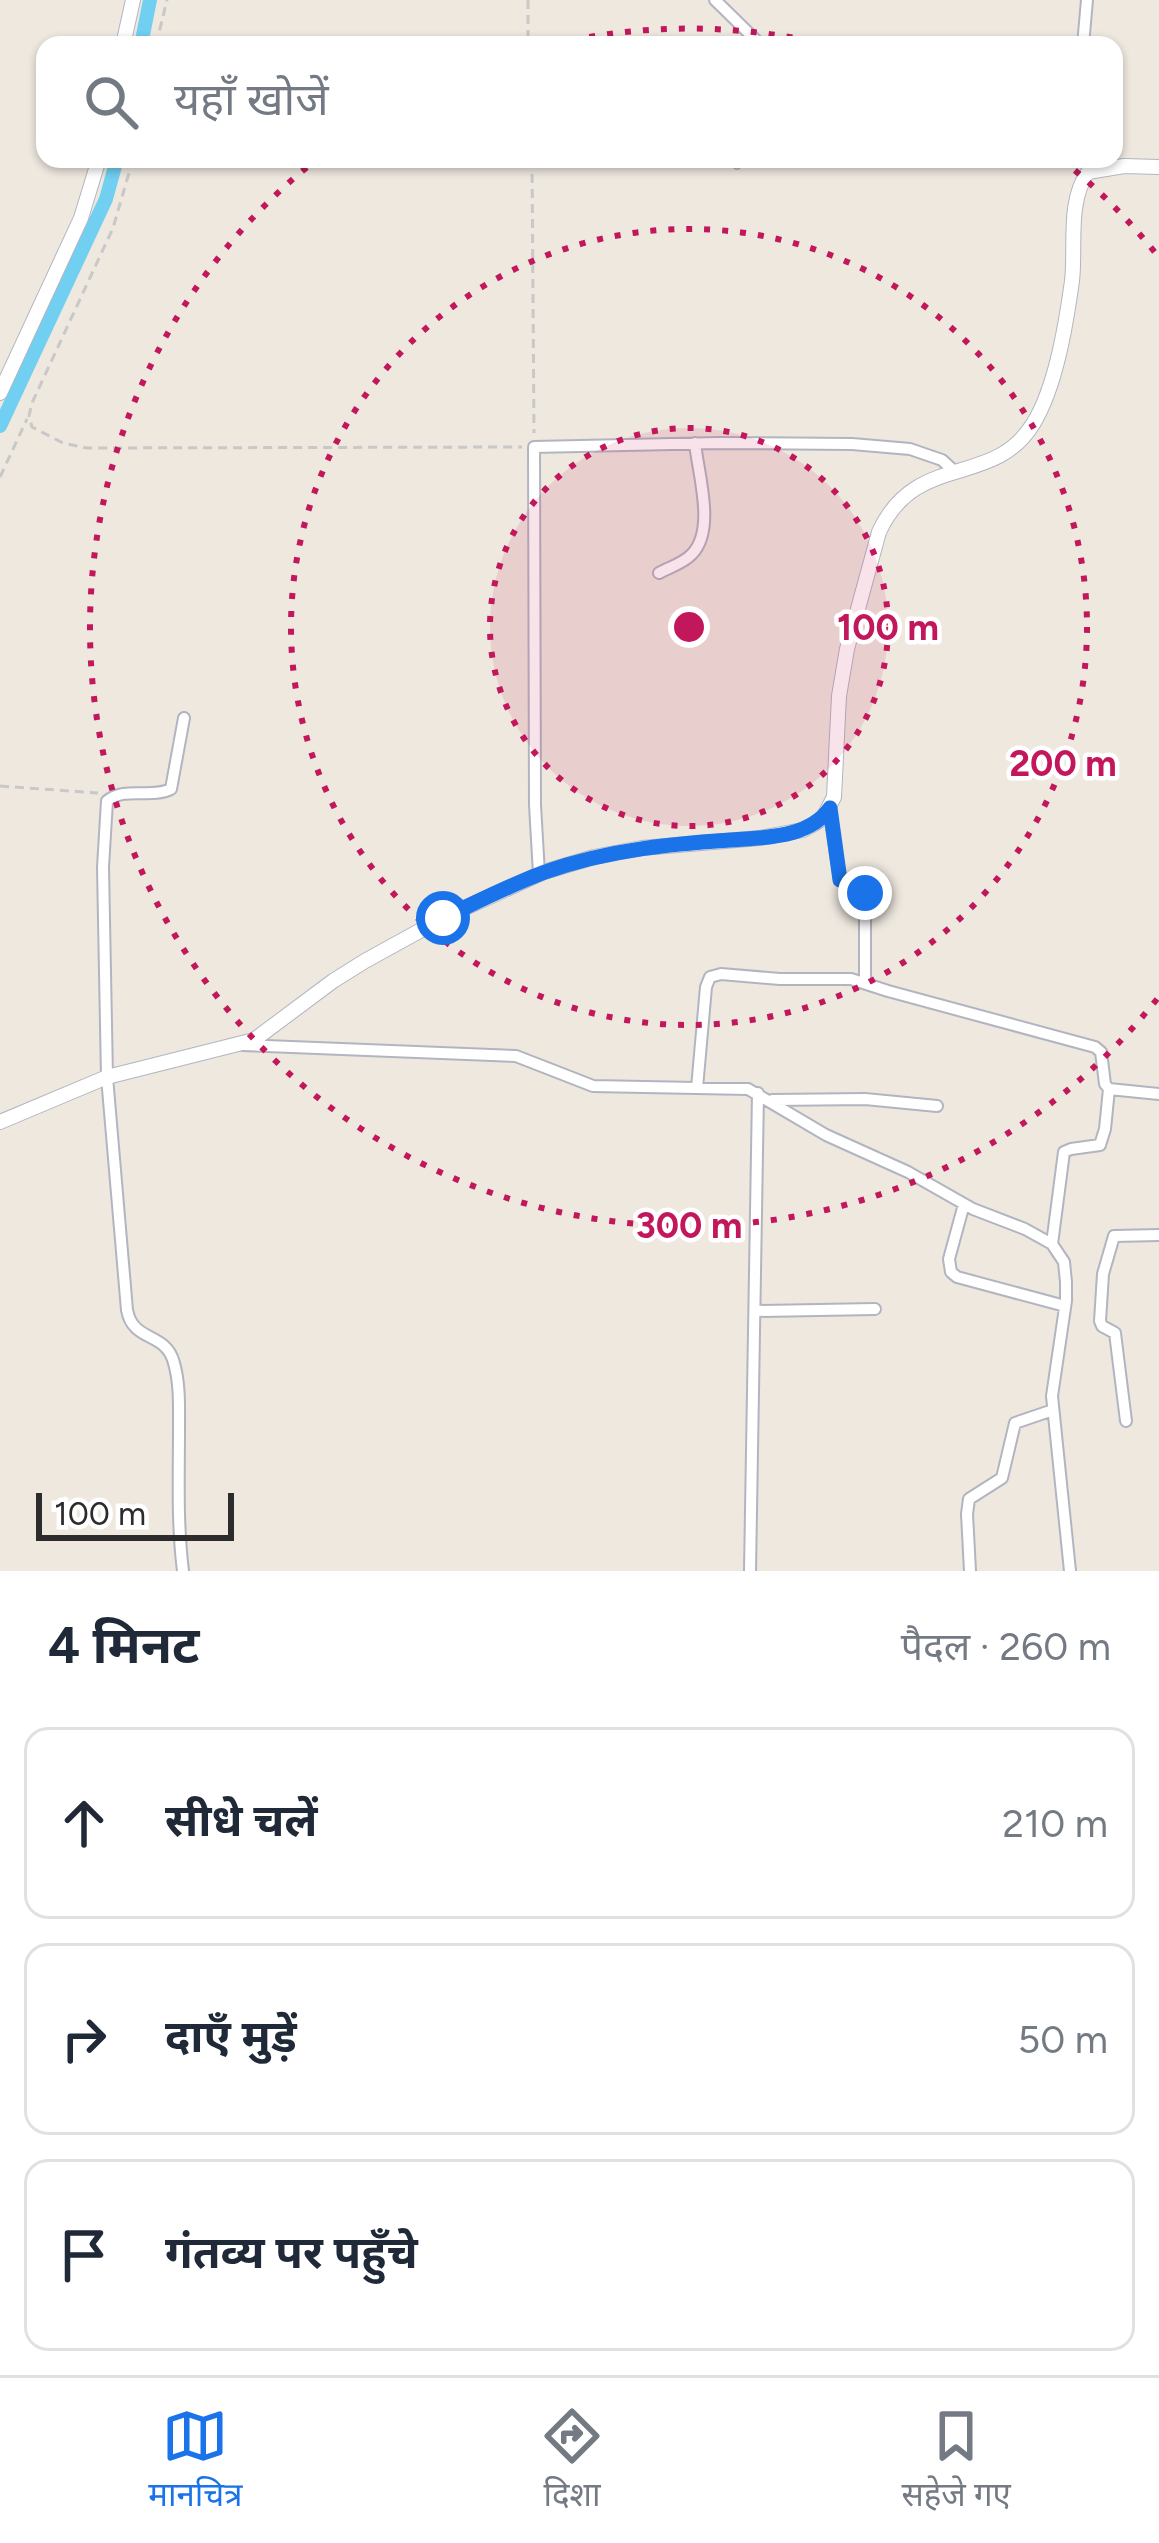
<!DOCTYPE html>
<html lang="hi">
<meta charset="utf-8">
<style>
:root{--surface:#fff;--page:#f6f6f7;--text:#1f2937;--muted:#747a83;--line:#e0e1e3;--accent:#1a73e8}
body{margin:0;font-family:Figtree,"Noto Sans Devanagari",sans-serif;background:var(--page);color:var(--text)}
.scale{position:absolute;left:36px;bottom:30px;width:198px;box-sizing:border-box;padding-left:12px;border:6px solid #2c2c2c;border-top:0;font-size:33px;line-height:42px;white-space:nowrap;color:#2c2c2c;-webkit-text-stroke:9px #fff;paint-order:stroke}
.stop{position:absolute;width:36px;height:36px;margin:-27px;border:9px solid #1a73e8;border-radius:50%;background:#fff}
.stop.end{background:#1a73e8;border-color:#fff;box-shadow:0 3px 12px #0008}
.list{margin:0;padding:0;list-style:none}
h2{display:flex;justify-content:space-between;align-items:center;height:156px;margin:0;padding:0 48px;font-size:51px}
h2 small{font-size:39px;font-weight:400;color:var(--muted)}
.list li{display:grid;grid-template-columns:78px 1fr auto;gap:36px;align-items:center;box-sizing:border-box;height:192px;margin:0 24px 24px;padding:0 24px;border:3px solid var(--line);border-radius:24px}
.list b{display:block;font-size:45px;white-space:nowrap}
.list em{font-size:39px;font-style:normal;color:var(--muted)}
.icon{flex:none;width:66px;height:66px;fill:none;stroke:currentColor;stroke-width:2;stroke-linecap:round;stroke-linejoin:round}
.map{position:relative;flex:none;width:1159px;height:1571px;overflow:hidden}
.search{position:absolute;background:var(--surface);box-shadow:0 3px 9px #0004;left:36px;right:36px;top:36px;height:132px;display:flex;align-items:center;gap:30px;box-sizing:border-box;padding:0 42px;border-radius:24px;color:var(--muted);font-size:45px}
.sheet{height:804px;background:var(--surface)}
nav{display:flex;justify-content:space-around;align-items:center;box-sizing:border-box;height:168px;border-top:3px solid var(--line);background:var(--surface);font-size:33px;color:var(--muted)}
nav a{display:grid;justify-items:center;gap:6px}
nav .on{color:var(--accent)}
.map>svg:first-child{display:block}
</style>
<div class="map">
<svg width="1159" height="1571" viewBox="0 0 1159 1571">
<rect width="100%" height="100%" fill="#eee8df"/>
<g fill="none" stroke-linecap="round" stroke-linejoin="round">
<path stroke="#71cff1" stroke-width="14" d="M 141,45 L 150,0
M 0,426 L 106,199 L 117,159"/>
<g stroke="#b2b5c0" stroke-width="8">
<path id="service" d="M 737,166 L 739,159"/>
</g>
<g stroke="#b2b5c0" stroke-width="14">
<path id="minor" d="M 715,0 L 761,45
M 1083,45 L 1087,0
M 659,573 C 670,567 684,563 692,554 C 716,529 698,474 695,443
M 829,808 L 840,880 L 862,888 L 865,893 L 865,982
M 539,874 L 535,805 L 534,447 L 718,443 L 852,444 L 910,449 L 942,460 L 954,471
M 243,1045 L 516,1056 L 593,1086 L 748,1089 L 826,1135 L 908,1172 L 973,1209 L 1025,1229 L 1052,1244 L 1064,1262 L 1066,1282 L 1066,1301 L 1052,1396 L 1070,1571
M 697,1088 L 706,987 L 710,977 L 721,974 L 780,979 L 851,979 L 888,991 L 1095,1047 L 1101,1052 L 1105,1084 L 1109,1089 L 1159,1094
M 772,1100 L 865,1099 L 937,1106
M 964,1204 L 949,1259 L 951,1272 L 957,1277 L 1065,1306
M 1052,1244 L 1064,1152 L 1071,1149 L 1100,1145 L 1105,1129 L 1109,1089
M 755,1311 L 875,1309
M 1126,1421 L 1115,1333 L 1102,1326 L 1100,1321 L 1103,1274 L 1114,1236 L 1159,1235
M 183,1571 C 177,1524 179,1476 179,1429 C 179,1407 180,1384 174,1363 C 166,1331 133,1343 127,1310 L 107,1077 L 103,867 L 107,801 C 125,786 151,799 171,789 L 184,718
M 750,1571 L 758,1093
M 970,1571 L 967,1514 L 969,1499 L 1002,1478 L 1015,1423 L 1053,1410"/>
</g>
<g stroke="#b2b5c0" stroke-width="16">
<path id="tertiary" d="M 123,45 L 133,0
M 0,393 L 81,218 L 99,159
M 0,1122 L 107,1077 L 254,1040 L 333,981 L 365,961 L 443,918 L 544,872 L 594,857 L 642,848 L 760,838 L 803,830 L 814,824 L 823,818 L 834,797 L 839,696 L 847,649 L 879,532 C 916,451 993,489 1033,424 C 1056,387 1066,324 1072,281 C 1076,246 1067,202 1088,172 L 1124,166 L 1159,167"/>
</g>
<path stroke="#c8c8c8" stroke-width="3" stroke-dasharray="9 6" stroke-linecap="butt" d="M 528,0 L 528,45
M 156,45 L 167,0
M 133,159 L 113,228 L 32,403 L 29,416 L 32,427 L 63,443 L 87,448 L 522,447
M 532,159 L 534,433
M 0,477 L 27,419
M 0,786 L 98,793"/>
<use href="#service" stroke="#fff" stroke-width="4.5"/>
<use href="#minor" stroke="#fff" stroke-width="10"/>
<use href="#tertiary" stroke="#fff" stroke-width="14"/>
</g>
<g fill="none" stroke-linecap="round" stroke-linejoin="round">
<path stroke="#1a73e8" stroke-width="15" d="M 443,918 C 477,902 510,885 545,872 C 610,849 678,843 746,839 C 776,837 812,834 830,808 L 840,880 L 862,888 L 865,893"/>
</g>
<circle cx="689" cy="627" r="199" fill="#c2185b" fill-opacity=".12"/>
<g fill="none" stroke="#c2185b" stroke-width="6" stroke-dasharray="6 12">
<circle cx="689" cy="627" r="199"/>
<circle cx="689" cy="627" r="398"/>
<path d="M1157 999A598 598 0 1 1 317 159M554 44A598 598 0 0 1 824 44M1061 159A598 598 0 0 1 1157 255"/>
</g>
<circle cx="689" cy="627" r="18" fill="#c2185b" stroke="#fff" stroke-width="6"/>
<g font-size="36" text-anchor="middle" font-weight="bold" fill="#c2185b" stroke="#fff" stroke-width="9" stroke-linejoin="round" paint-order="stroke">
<text x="888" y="640">100 m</text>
<text x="1063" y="776">200 m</text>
<text x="689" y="1238">300 m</text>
</g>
</svg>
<div class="scale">100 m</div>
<div class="stop" style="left:443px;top:918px"></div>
<div class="stop end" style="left:865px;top:893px"></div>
<div class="search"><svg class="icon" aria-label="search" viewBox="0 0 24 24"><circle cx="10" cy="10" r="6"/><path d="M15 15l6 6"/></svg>यहाँ खोजें</div>
</div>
<section class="sheet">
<h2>4 मिनट<small>पैदल · 260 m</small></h2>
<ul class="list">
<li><svg class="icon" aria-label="ahead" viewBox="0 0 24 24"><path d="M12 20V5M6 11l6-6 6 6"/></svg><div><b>सीधे चलें</b></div><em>210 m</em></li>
<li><svg class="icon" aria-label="right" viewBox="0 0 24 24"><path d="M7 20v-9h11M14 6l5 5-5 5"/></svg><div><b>दाएँ मुड़ें</b></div><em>50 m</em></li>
<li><svg class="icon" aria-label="arrive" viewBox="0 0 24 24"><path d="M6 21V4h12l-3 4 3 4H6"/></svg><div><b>गंतव्य पर पहुँचे</b></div></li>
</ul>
</section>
<nav>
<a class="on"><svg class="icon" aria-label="map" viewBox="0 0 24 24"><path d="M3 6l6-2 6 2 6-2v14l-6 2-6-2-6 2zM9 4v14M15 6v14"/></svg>मानचित्र</a>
<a><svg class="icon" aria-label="directions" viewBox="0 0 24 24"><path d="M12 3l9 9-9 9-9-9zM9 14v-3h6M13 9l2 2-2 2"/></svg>दिशा</a>
<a><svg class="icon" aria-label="saved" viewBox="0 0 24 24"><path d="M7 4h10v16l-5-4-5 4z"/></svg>सहेजे गए</a>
</nav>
